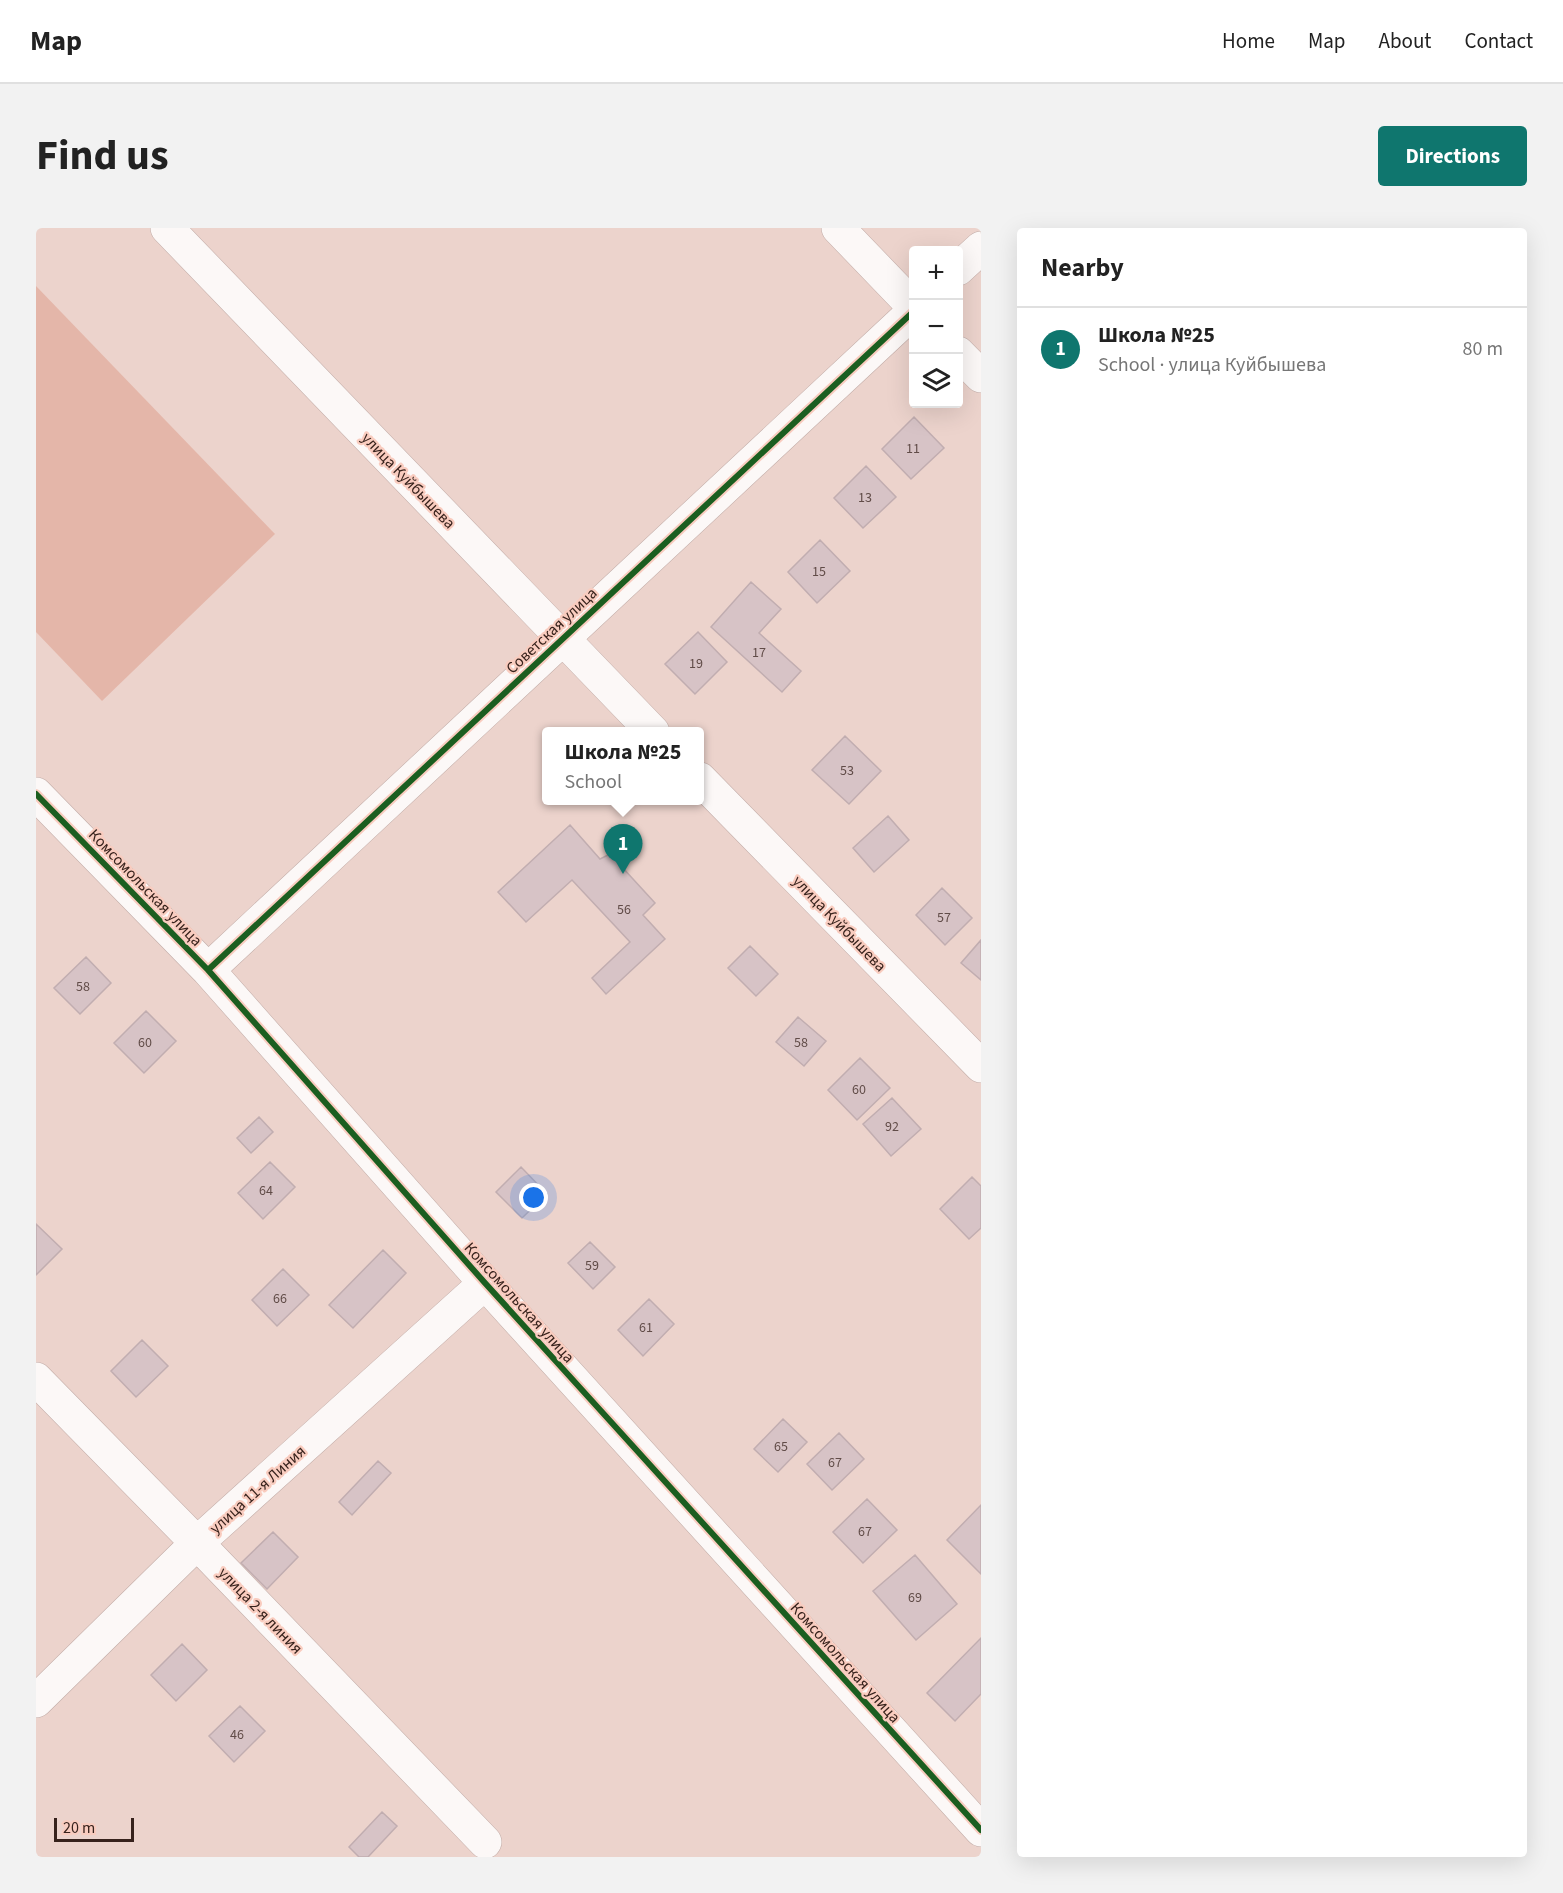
<!DOCTYPE html>
<meta charset="utf-8">
<style>
:root{--surface:#fff;--page:#f2f2f2;--text:#222;--muted:#767676;--line:#e0e0e0;--accent:#0f766e}
body{margin:0;font-family:"Source Sans 3",sans-serif;background:var(--page);color:var(--text)}
.controls{position:absolute;right:18px;top:18px;display:grid;overflow:hidden;border-radius:6px;box-shadow:0 6px 24px #0002}
.controls button{width:54px;height:54px;display:grid;place-items:center;padding:0;border:0;border-bottom:2px solid var(--line);background:var(--surface);color:var(--text);font:30px sans-serif}
.scale{position:absolute;left:18px;bottom:15px;width:80px;box-sizing:border-box;padding-left:6px;border:3px solid #37221c;border-top:0;font-size:16px;line-height:21px;white-space:nowrap;color:#37221c;-webkit-text-stroke:4px #f9ccbf;paint-order:stroke}
.you{position:absolute;left:498px;top:970px;width:21px;height:21px;margin:-15px;border:4px solid #fff;border-radius:50%;background:#1a73e8;box-shadow:0 0 0 9px #1a73e833}
.badge{display:grid;place-items:center;width:39px;height:39px;border-radius:50%;background:var(--accent);color:#fff;font-size:20px;font-weight:700}
.pin{position:absolute;translate:-50% -50px;filter:drop-shadow(0 2px 3px #0008)}
.pin::after{content:'';position:absolute;top:32px;width:21px;height:18px;background:inherit;clip-path:polygon(0 0,100% 0,50% 100%)}
.popup{position:absolute;left:506px;top:499px;width:162px;height:78px;box-sizing:border-box;display:grid;place-content:center;border-radius:6px;background:var(--surface);filter:drop-shadow(0 2px 4px #0005);font-size:20px;white-space:nowrap;color:var(--muted)}
.popup b{font-size:22px;color:var(--text)}
.popup::after{content:'';position:absolute;left:50%;top:100%;margin-left:-12px;border:12px solid transparent;border-top-color:var(--surface)}
.list{margin:0;padding:0;list-style:none}
h2{display:flex;justify-content:space-between;align-items:center;height:78px;margin:0;padding:0 24px;font-size:26px}
h2 small{font-size:20px;font-weight:400;color:var(--muted)}
.list li{display:grid;grid-template-columns:39px 1fr auto;gap:18px;align-items:center;box-sizing:border-box;height:84px;padding:0 24px;border-top:2px solid var(--line)}
.list b{display:block;font-size:22px;white-space:nowrap}
.list p{margin:0;font-size:20px;white-space:nowrap;color:var(--muted)}
.list em{font-size:20px;font-style:normal;color:var(--muted)}
.icon{flex:none;width:33px;height:33px;fill:none;stroke:currentColor;stroke-width:2;stroke-linecap:round;stroke-linejoin:round}
.map{position:relative;flex:none;width:945px;height:1629px;overflow:hidden;border-radius:6px}
header{display:flex;align-items:center;gap:36px;box-sizing:border-box;height:84px;padding:0 30px;background:var(--surface);border-bottom:2px solid var(--line)}
header strong{font-size:28px}
nav{display:flex;gap:33px;margin-inline-start:auto;font-size:21px}
.intro{display:flex;align-items:center;justify-content:space-between;box-sizing:border-box;height:144px;padding:0 36px}
h1{margin:0;font-size:42px}
.button{padding:15px 27px;border-radius:6px;background:var(--accent);color:#fff;font-size:21px;font-weight:700}
main{display:flex;gap:36px;padding:0 36px}
aside{flex:1;background:var(--surface);border-radius:6px;box-shadow:0 6px 24px #0002}
.map>svg:first-child{display:block}
</style>
<header>
<strong>Map</strong>
<nav><a>Home</a><a>Map</a><a>About</a><a>Contact</a></nav>
</header>
<div class="intro"><h1>Find us</h1><a class="button">Directions</a></div>
<main>
<div class="map">
<svg width="945" height="1629" viewBox="0 0 945 1629">
<rect width="100%" height="100%" fill="#ecd3cc"/>
<path fill="#e4b6a9" d="M 0,58 L 239,306 L 66,473 L 0,404 Z"/>
<path fill="#d7c3c6" stroke="#c1adb0" stroke-width="1.5" d="M 878,189 L 908,220 L 875,251 L 846,221 Z
M 830,238 L 860,269 L 827,300 L 798,270 Z
M 784,312 L 814,343 L 781,375 L 752,344 Z
M 715,354 L 745,381 L 723,405 L 765,443 L 746,464 L 675,399 Z
M 662,404 L 691,434 L 659,466 L 629,436 Z
M 809,508 L 845,543 L 813,576 L 776,542 Z
M 852,588 L 873,612 L 838,644 L 817,620 Z
M 534,597 L 564,631 L 574,626 L 619,675 L 607,687 L 629,711 L 570,766 L 556,750 L 594,714 L 536,652 L 490,694 L 462,664 Z
M 906,660 L 936,690 L 909,717 L 880,687 Z
M 945,712 L 945,752 L 925,735 Z
M 714,718 L 742,746 L 720,768 L 692,740 Z
M 50,729 L 75,755 L 44,786 L 18,760 Z
M 110,783 L 140,813 L 108,845 L 78,815 Z
M 762,789 L 790,813 L 768,838 L 740,814 Z
M 824,830 L 854,860 L 821,892 L 792,862 Z
M 856,870 L 885,901 L 855,928 L 827,896 Z
M 223,889 L 237,904 L 215,925 L 201,910 Z
M 234,934 L 259,959 L 227,991 L 202,965 Z
M 485,939 L 511,966 L 486,990 L 460,964 Z
M 936,949 L 945,958 L 945,1000 L 933,1011 L 904,981 Z
M 0,996 L 26,1021 L 0,1047 Z
M 554,1014 L 579,1039 L 557,1061 L 532,1035 Z
M 347,1022 L 370,1045 L 317,1100 L 293,1077 Z
M 247,1041 L 273,1067 L 241,1098 L 216,1072 Z
M 613,1071 L 638,1096 L 607,1128 L 582,1102 Z
M 106,1112 L 132,1138 L 100,1169 L 75,1143 Z
M 747,1191 L 771,1214 L 742,1244 L 718,1221 Z
M 803,1205 L 828,1231 L 796,1262 L 771,1236 Z
M 342,1233 L 355,1245 L 316,1287 L 303,1274 Z
M 831,1271 L 861,1302 L 827,1335 L 797,1304 Z
M 945,1277 L 945,1346 L 911,1312 Z
M 237,1304 L 262,1329 L 231,1361 L 205,1335 Z
M 879,1327 L 921,1376 L 880,1412 L 837,1363 Z
M 945,1410 L 945,1466 L 919,1493 L 891,1465 Z
M 146,1416 L 171,1442 L 140,1473 L 115,1447 Z
M 204,1478 L 229,1503 L 198,1534 L 173,1508 Z
M 346,1584 L 361,1598 L 332,1629 L 323,1629 L 313,1619 Z"/>
<g fill="none" stroke-linecap="round" stroke-linejoin="round">
<g stroke="#c2aca7" stroke-width="34">
<path id="minor" d="M 131,0 L 617,504
M 802,0 L 878,79
M 922,41 L 945,20
M 922,125 L 945,148
M 664,551 L 945,838
M 0,566 L 172,742 L 449,1055 L 945,1602
M 172,742 L 878,83
M 0,1151 L 161,1315 L 449,1614
M 0,1473 L 161,1315 L 449,1055"/>
</g>
<use href="#minor" stroke="#fcf8f7" stroke-width="33"/>
<g stroke="#f9ccbf" stroke-width="10">
<path id="cycleway" d="M 0,566 L 172,742 L 449,1055 L 945,1602
M 172,742 L 878,83"/>
</g>
<use href="#cycleway" stroke="#1b5e20" stroke-width="6"/>
</g>
<g text-anchor="middle" stroke-width="4.5" stroke-linejoin="round" paint-order="stroke">
<g font-size="14" fill="#614c48">
<text x="877" y="225">11</text>
<text x="829" y="274">13</text>
<text x="783" y="348">15</text>
<text x="723" y="429">17</text>
<text x="660" y="440">19</text>
<text x="811" y="547">53</text>
<text x="588" y="686">56</text>
<text x="908" y="694">57</text>
<text x="47" y="763">58</text>
<text x="109" y="819">60</text>
<text x="765" y="819">58</text>
<text x="823" y="866">60</text>
<text x="856" y="903">92</text>
<text x="230" y="967">64</text>
<text x="556" y="1042">59</text>
<text x="244" y="1075">66</text>
<text x="610" y="1104">61</text>
<text x="745" y="1223">65</text>
<text x="799" y="1239">67</text>
<text x="829" y="1308">67</text>
<text x="879" y="1374">69</text>
<text x="201" y="1511">46</text>
</g>
<g font-size="16" fill="#37221c" stroke="#f9ccbf">
<text transform="translate(373 252) rotate(46)" y="6">улица Куйбышева</text>
<text transform="translate(515 402) rotate(-43)" y="6">Советская улица</text>
<text transform="translate(110 659) rotate(46)" y="6">Комсомольская улица</text>
<text transform="translate(804 695) rotate(46)" y="6">улица Куйбышева</text>
<text transform="translate(484 1074) rotate(48)" y="6">Комсомольская улица</text>
<text transform="translate(221 1261) rotate(-42)" y="6">улица 11-я Линия</text>
<text transform="translate(225 1382) rotate(46)" y="6">улица 2-я линия</text>
<text transform="translate(810 1434) rotate(48)" y="6">Комсомольская улица</text>
</g>
</g>
</svg>
<div class="controls">
<button>+</button>
<button>−</button>
<button><svg class="icon" aria-label="layers" viewBox="0 0 24 24"><path d="M12 4l9 5-9 5-9-5zM3 14l9 5 9-5"/></svg></button>
</div>
<div class="scale">20 m</div>
<div class="you"></div>
<div class="pin badge" style="left:587px;top:646px">1</div>
<div class="popup"><b>Школа №25</b>School</div>
</div>
<aside>
<h2>Nearby<small></small></h2>
<ul class="list">
<li><span class="badge">1</span><div><b>Школа №25</b><p>School · улица Куйбышева</p></div><em>80 m</em></li>
</ul>
</aside>
</main>
